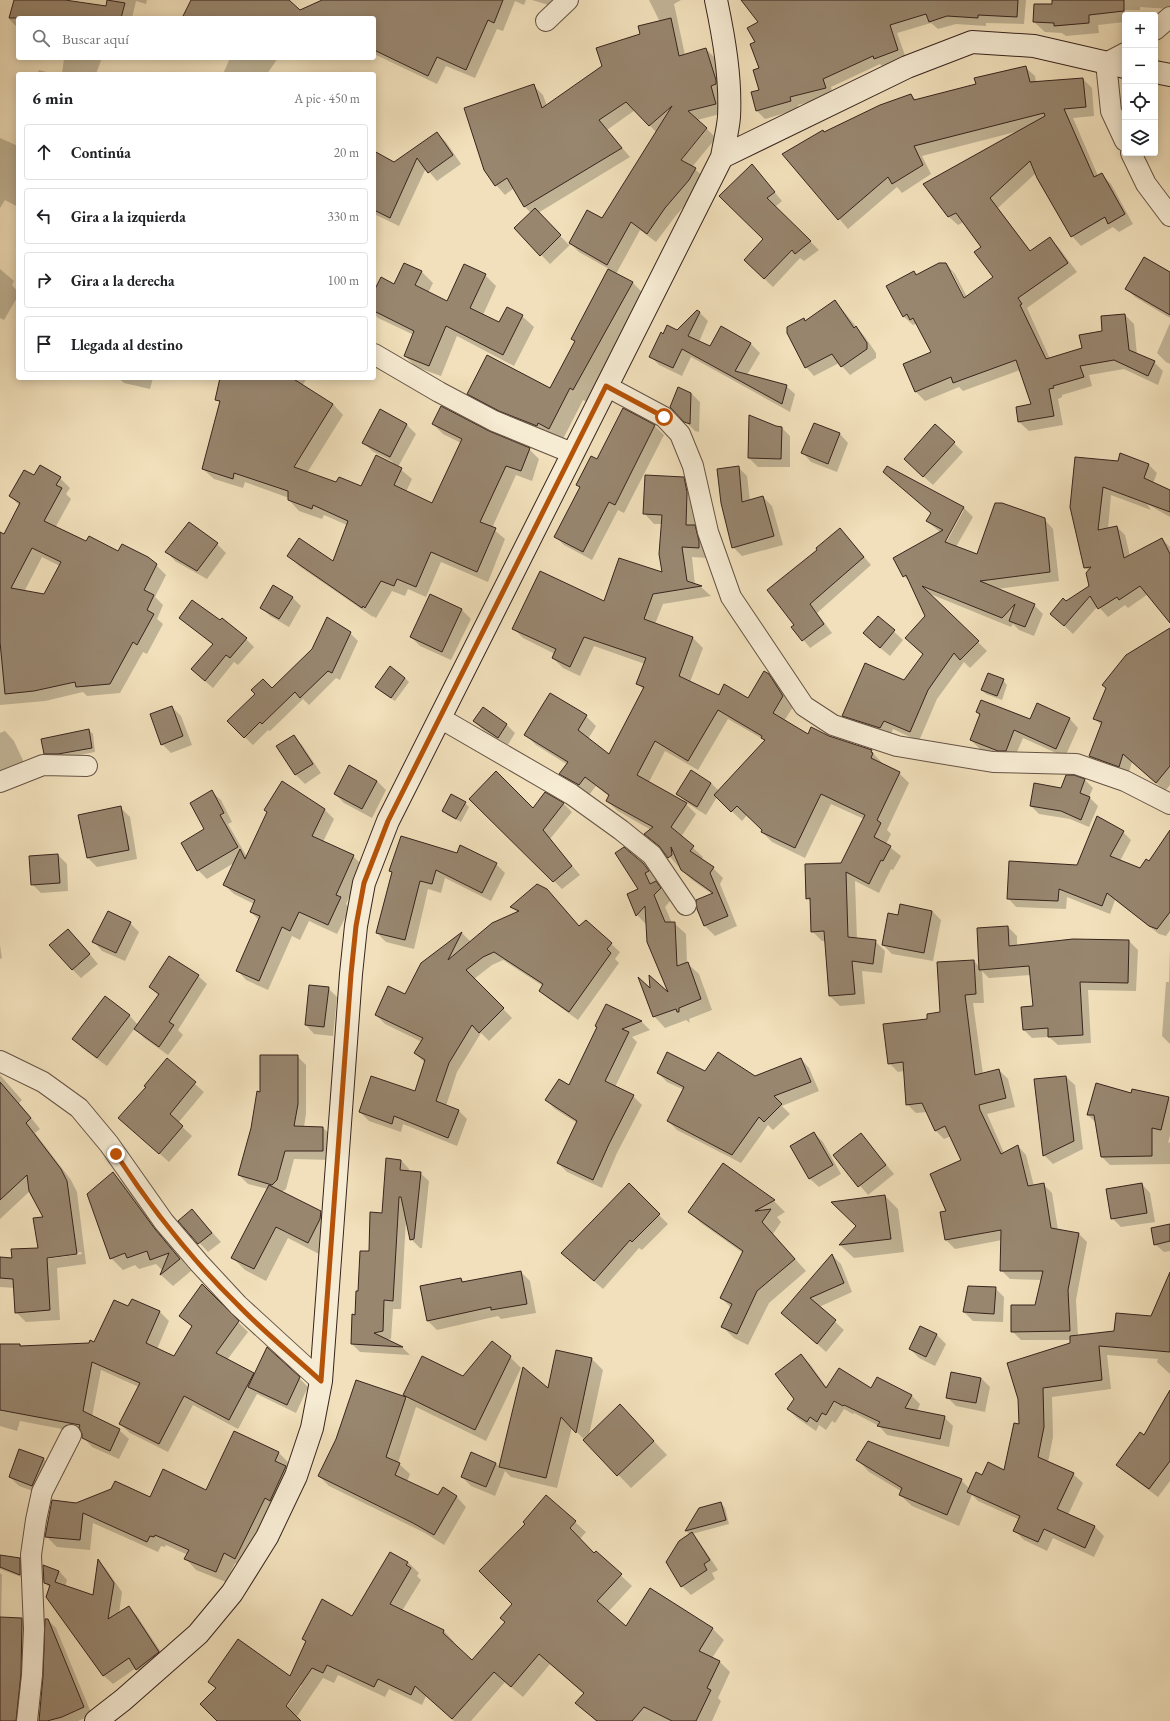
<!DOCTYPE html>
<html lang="es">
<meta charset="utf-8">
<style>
:root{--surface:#fff;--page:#f6f6f6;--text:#202124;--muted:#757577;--line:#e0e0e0}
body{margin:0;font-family:"EB Garamond",serif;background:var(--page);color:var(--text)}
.controls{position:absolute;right:12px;top:12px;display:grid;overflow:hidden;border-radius:4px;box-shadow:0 2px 10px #0003}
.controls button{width:36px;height:36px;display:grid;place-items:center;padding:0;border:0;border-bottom:1px solid var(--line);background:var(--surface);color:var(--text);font:20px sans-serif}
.stop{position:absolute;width:12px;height:12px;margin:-9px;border:3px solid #b45309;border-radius:50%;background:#fff}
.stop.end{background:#b45309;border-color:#fff;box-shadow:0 1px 4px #0008}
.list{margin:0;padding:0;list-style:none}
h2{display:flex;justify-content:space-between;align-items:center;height:52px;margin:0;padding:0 16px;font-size:17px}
h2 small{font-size:13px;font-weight:400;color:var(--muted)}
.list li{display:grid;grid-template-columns:26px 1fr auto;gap:12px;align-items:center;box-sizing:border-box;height:56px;margin:0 8px 8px;padding:0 8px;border:1px solid var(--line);border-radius:4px}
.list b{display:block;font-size:15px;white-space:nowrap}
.list em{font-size:13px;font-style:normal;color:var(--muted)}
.icon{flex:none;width:22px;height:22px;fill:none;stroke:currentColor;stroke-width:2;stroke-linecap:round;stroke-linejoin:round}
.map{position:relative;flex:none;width:1170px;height:1721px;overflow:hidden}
.search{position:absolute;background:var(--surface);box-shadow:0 2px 10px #0003;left:16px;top:16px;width:360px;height:44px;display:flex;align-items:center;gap:10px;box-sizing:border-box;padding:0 14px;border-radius:4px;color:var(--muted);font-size:15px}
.panel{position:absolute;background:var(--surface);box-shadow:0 2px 10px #0003;left:16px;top:72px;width:360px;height:308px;border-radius:4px}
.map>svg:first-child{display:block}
</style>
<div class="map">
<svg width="1170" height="1721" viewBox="0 0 1170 1721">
<rect width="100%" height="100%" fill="#f1e0bb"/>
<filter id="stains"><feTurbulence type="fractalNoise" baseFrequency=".005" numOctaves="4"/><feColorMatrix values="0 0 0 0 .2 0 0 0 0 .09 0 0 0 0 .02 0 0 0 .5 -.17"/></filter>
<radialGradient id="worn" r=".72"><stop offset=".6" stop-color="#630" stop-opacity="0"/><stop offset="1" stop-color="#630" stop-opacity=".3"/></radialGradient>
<path fill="#0003" fill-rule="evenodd" d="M 15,0 L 70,0 L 70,2 L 106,7 L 108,0 L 147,0 L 146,4 L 136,1 L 132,18 L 18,18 L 18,28 L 9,19 Z
M 325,0 L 526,0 L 524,5 L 515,1 L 503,31 L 497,29 L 475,78 L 446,66 L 437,84 L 374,54 L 374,18 L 319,18 Z
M 532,0 L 558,0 L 555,7 Z
M 649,0 L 681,0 L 674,4 L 685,55 L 706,49 L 715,58 L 724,113 L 697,120 L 677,163 L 678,164 L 707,129 L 716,138 L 692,167 L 705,178 L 698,190 L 674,218 L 656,242 L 640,230 L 616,274 L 633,283 L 646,296 L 587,402 L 583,400 L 562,441 L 481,407 L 468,394 L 550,389 L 575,342 L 572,338 L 609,269 L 579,252 L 571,244 L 550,264 L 515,228 L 531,213 L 525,207 L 514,188 L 505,195 L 496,185 L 534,86 L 543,95 L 547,106 L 603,66 L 660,22 ZM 635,110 L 657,133 L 602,219 L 588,211 L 569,245 L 538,213 L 630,157 L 607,130 Z
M 742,0 L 1026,0 L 1024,24 L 986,23 L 986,26 L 956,24 L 938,29 L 931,23 L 897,33 L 906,58 L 882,66 L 880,64 L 831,87 L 833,96 L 798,105 L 799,109 L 765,119 L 757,111 L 760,91 L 760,69 L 756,43 L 759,22 Z
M 1053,0 L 1170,0 L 1170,9 L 1140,7 L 1140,10 L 1125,10 L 1125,22 L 1098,25 L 1099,33 L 1066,36 L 1062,33 L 1045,32 L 1034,22 L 1053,5 Z
M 64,58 L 102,58 L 96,74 L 62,74 Z
M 230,58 L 278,58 L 267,74 L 223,74 Z
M 1025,67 L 1035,76 L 1036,83 L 1083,79 L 1092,88 L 1094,116 L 1073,118 L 1098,176 L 1101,174 L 1111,184 L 1133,224 L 1119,232 L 1113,227 L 1081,246 L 1072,236 L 1036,173 L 998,208 L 1031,252 L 1050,238 L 1059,248 L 1077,272 L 1027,308 L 1050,359 L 1083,349 L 1125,315 L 1134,324 L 1137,355 L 1154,362 L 1163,371 L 1158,385 L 1124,369 L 1089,375 L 1092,386 L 1062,395 L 1062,397 L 1058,399 L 1063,425 L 1029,431 L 1019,422 L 1017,407 L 1032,405 L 1020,370 L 963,391 L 959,387 L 925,401 L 916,392 L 904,365 L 932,353 L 919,327 L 915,324 L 913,325 L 903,316 L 913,272 L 918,276 L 946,264 L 955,274 L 967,297 L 994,277 L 982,247 L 964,222 L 958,225 L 949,217 L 960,211 L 1019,131 L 922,156 L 931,174 L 902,193 L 897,187 L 848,229 L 784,154 L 824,133 L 911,95 L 917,101 L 977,85 L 975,78 ZM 950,272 L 952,272 L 967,302 L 965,303 Z
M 39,70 L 54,74 L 37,74 Z
M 437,133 L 446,142 L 461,164 L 437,181 L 426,168 L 399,226 L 374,214 L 374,152 L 394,163 Z
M 0,138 L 18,146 L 18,207 L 5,200 L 0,208 Z
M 752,165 L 782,201 L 775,207 L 819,250 L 804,261 L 800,258 L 773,287 L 753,268 L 765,239 Z
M 0,269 L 14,281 L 12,285 L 18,292 L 18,296 L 4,320 L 0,318 Z
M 422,272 L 433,283 L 428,293 L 448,302 L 485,275 L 496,286 L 483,315 L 499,324 L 507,308 L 522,316 L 534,327 L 514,366 L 457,336 L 441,376 L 416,367 L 405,356 L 414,335 L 378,318 L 374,314 L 374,293 L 395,285 Z
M 1170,273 L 1170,318 L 1135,297 L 1126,288 Z
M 835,301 L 865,337 L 876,353 L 876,358 L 850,375 L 839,363 L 814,376 L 806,367 L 803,319 L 806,322 Z
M 699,312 L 708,321 L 699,342 L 710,347 L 721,327 L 751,344 L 760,353 L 747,375 L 786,386 L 795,394 L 790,412 L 691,357 L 682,376 L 659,365 L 650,356 Z
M 1170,323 L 1170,364 L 1166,362 L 1157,353 Z
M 119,378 L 153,378 L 150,389 L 124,383 Z
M 221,378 L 307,378 L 302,386 L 333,404 L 343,415 L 307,473 L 337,483 L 361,487 L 392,464 L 393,462 L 372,451 L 363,442 L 380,411 L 407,425 L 416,434 L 398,467 L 412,479 L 406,492 L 432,505 L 461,443 L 443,434 L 433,424 L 488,432 L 529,449 L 539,459 L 532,481 L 516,475 L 492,528 L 505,539 L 488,582 L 441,562 L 426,597 L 408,589 L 405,596 L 392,591 L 376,618 L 373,616 L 373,617 L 299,566 L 289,556 L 334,563 L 347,525 L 324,515 L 322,519 L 299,511 L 289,500 L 289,498 L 245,482 L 243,488 L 214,479 L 203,469 L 220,403 L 216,399 Z
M 691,393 L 700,402 L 699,432 L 695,431 L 671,407 Z
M 623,409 L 655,426 L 664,435 L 624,513 L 618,510 L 592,560 L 564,545 L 555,536 L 580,488 L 578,485 L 598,460 Z
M 775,427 L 782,428 L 790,436 L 790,467 L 758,467 L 749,458 Z
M 840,434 L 848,443 L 837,472 L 811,462 L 803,453 Z
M 954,443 L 963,452 L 933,485 L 914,468 Z
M 1076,458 L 1148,464 L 1157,473 L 1153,483 L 1170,491 L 1170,517 L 1147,504 L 1151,510 L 1111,495 L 1108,529 L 1117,527 L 1125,535 L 1130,556 L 1162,539 L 1170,547 L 1170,621 L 1148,594 L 1128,608 L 1125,605 L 1108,617 L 1098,606 L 1073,634 L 1060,622 L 1066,602 L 1090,586 L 1089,571 L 1085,567 Z
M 738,467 L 747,476 L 750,501 L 763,497 L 772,506 L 783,545 L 742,556 L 733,547 Z
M 888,467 L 964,508 L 973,517 L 956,547 L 978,555 L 1044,519 L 1053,529 L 1059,581 L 997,589 L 1034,605 L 1043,614 L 1034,636 L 1019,630 L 1013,624 L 1011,627 L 928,593 L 987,651 L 970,668 L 964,662 L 937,699 L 919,741 L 893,729 L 890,737 L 853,725 L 844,716 L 904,681 L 923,655 L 906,638 L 926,616 L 909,581 L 904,576 L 941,533 L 927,521 L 932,513 ZM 962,510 L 964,510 L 947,541 L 945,540 Z
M 34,477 L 60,478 L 70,488 L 66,494 L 71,499 L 55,528 L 87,543 L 156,565 L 166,575 L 155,597 L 163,605 L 157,619 L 163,624 L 147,654 L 143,652 L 120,693 L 87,696 L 83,692 L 45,701 L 0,705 L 0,533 L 5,536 L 20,506 L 10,496 ZM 42,557 L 60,566 L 45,595 L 24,592 Z
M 683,478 L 693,488 L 697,503 L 696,528 L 704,536 L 708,558 L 692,557 L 695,585 L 701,587 L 711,596 L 663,604 L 655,624 L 693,638 L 703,648 L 690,682 L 719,696 L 748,700 L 768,675 L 779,685 L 793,707 L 784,721 L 809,735 L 829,737 L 871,751 L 883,764 L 899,773 L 909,783 L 887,830 L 891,834 L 886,844 L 901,856 L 893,870 L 891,869 L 879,893 L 855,881 L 857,939 L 875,941 L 885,951 L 882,973 L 862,971 L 865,1004 L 840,1006 L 830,996 L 826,941 L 822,941 L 812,931 L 812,903 L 807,898 L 842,864 L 864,819 L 831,804 L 805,858 L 772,842 L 762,832 L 763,830 L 747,815 L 742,821 L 717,797 L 706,815 L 687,803 L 678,794 L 691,771 L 711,783 L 719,791 L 766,741 L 728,719 L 698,770 L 665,751 L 649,782 L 686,804 L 696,814 L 681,837 L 703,857 L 701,860 L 713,868 L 723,878 L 720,884 L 737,926 L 715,936 L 705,926 L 698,908 L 712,894 L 692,880 L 682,870 L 680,866 L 679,867 L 664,850 L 645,834 L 651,830 L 618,811 L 607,801 L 610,797 L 596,786 L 589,795 L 571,784 L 561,774 L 568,765 L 536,745 L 526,735 L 586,716 L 596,726 L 588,739 L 609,756 L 644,690 L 638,684 L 645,664 L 594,646 L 580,676 L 563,668 L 553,658 L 555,654 L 523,638 L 513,628 L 604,603 L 663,574 L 662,524 L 654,524 L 644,513 Z
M 848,538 L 871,565 L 817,613 L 832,633 L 810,648 L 793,627 Z
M 217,544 L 226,553 L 207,579 L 175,561 L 167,552 Z
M 430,595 L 462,610 L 471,619 L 451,660 L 420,646 L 411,637 Z
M 292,597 L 301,606 L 289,627 L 270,616 L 261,607 Z
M 878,617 L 903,640 L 890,656 L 873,642 Z
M 180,618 L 246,639 L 254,647 L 238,665 L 234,662 L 213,688 L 200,677 L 214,645 Z
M 350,633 L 358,641 L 340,680 L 336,678 L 309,705 L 303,699 L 270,731 L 268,730 L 253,745 L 228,721 Z
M 1170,667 L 1170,785 L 1165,791 L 1132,762 L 1128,775 L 1099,765 L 1090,756 L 1102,726 L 1094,718 Z
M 405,678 L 409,682 L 395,701 L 380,691 Z
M 1003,680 L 1007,685 L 1002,700 L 986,694 L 982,690 Z
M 172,707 L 181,716 L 192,745 L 171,753 L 162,744 Z
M 977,712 L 1030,720 L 1070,719 L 1078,728 L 1065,757 L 1023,738 L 1014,759 L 1008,759 L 980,749 L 971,740 L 980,716 Z
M 474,721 L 506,724 L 515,733 L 507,746 L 483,730 Z
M 89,730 L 93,734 L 95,752 L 63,758 L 49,757 L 45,753 Z
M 5,731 L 14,741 L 27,769 L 0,781 L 0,733 Z
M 294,736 L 302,745 L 321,773 L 305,784 L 296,775 L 277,746 Z
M 349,767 L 377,781 L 386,790 L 372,818 L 344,803 L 335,794 Z
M 1074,776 L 1085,780 L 1093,788 L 1089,797 L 1098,806 L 1089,827 L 1070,819 L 1039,814 L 1031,806 L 1062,789 Z
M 212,792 L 221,800 L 232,822 L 228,824 L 247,857 L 324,809 L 334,819 L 323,842 L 353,856 L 363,866 L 346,904 L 350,908 L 337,934 L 309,921 L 300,940 L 292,936 L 268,990 L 246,980 L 237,970 L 259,920 L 251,912 L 254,904 L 234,894 L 224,885 L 234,863 L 207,879 L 198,870 L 182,844 L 206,829 Z
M 545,793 L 564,804 L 572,812 L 550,839 L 580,875 L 562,889 L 470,799 L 533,809 Z
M 465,803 L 469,807 L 461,822 L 447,815 L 443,810 Z
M 121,808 L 130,817 L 137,859 L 97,867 L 88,858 Z
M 1123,832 L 1131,840 L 1120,861 L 1141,869 L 1170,850 L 1170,930 L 1166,936 L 1159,934 L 1115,900 L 1110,914 L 1067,897 L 1066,909 L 1016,907 L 1008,898 L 1078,866 Z
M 457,854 L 496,864 L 505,873 L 491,901 L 445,878 L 441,893 L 428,889 L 414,949 L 386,942 L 377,933 L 393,873 L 391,871 Z
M 58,855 L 67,864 L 68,891 L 41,893 L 32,884 Z
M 643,864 L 654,875 L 659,882 L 657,884 L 671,900 L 665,907 L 672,923 L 674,923 L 686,934 L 687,963 L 699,974 L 712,1010 L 689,1019 L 690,1023 L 686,1020 L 665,1028 L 654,1016 L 651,990 L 671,995 L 647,925 L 637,915 L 628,895 L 640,890 Z
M 547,890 L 580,927 L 586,921 L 620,952 L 615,959 L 619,963 L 578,1020 L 549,999 L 540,991 L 543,986 L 503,960 L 492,965 L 474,979 L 512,1018 L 489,1041 L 481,1033 L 457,1072 L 446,1106 L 458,1110 L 467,1119 L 457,1146 L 403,1124 L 401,1132 L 369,1121 L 360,1112 L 416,1092 L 425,1063 L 415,1053 L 422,1042 L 385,1024 L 376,1015 L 405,995 L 422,964 L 462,933 L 471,942 L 518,913 L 512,907 Z
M 901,905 L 932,911 L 941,920 L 933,961 L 892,954 L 883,945 L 899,916 Z
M 130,923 L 139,932 L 125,961 L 102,951 L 94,942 Z
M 1008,927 L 1017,936 L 1017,946 L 1129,941 L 1138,950 L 1136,991 L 1088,990 L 1091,1043 L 1058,1045 L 1049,1037 L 1032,1038 L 1023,1029 L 1034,1007 L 1031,975 L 989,978 L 982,971 L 984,1003 L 973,1003 L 983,1074 L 999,1070 L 1008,1079 L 1015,1107 L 987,1114 L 1004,1153 L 1018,1146 L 1026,1155 L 1034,1186 L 1043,1184 L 1052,1193 L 1058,1230 L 1078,1233 L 1087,1242 L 1076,1300 L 1078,1336 L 1115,1332 L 1152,1317 L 1170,1295 L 1170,1374 L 1157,1362 L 1158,1359 L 1107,1355 L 1111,1389 L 1052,1397 L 1053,1437 L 1048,1462 L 1073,1474 L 1083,1483 L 1068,1515 L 1095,1527 L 1104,1536 L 1094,1557 L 1053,1538 L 1047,1551 L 1024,1540 L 1015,1531 L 1020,1520 L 978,1501 L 972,1495 L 959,1526 L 912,1506 L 900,1495 L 901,1491 L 869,1472 L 858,1460 L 961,1480 L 970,1489 L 982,1476 L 1005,1472 L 1020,1425 L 1019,1398 L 1071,1344 L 1071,1340 L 1021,1340 L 1012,1331 L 1036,1306 L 1042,1280 L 1010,1279 L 1001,1270 L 1002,1240 L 955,1249 L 946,1240 L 941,1213 L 947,1211 L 963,1161 L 951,1136 L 944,1139 L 935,1130 L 927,1112 L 916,1113 L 907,1104 L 904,1071 L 898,1072 L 889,1063 L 928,1020 L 941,1013 L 974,961 L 980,968 Z
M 77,939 L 98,964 L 81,978 L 72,969 Z
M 0,945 L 2,958 L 0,959 Z
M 1170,948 L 1170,1044 L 1162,1036 L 1166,982 L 1169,982 Z
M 198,976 L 207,984 L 178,1030 L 183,1035 L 168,1055 L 144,1038 L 135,1028 L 107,1066 L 82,1048 L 74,1039 L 129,1015 L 138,1025 L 159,996 L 150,987 Z
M 328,988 L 337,997 L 333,1036 L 314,1034 L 306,1025 Z
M 606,1005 L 642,1022 L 650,1030 L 632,1037 L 637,1042 L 615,1087 L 633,1096 L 642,1105 L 617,1153 L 602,1188 L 567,1172 L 558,1163 L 577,1123 L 555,1109 L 546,1100 L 570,1086 L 598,1027 Z
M 297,1056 L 306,1065 L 306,1114 L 304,1127 L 323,1128 L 332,1136 L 331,1160 L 294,1159 L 286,1189 L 282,1192 L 320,1212 L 333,1224 L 321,1255 L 288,1238 L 266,1281 L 245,1270 L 233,1258 L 268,1189 L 248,1184 L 239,1175 L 261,1093 Z
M 801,1059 L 809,1068 L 819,1091 L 782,1106 L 790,1114 L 773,1130 L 768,1125 L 741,1163 L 677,1130 L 668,1121 L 684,1090 L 667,1082 L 658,1073 L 705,1073 L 755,1077 Z
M 168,1060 L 204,1092 L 178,1123 L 192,1136 L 169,1162 L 129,1127 L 147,1087 Z
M 0,1075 L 22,1100 L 19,1103 L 40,1129 L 35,1133 L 71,1180 L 77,1192 L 86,1264 L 57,1268 L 60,1320 L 26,1322 L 16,1312 L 15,1288 L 0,1287 L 0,1258 L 20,1260 L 39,1249 L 44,1218 L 30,1191 L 0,1219 ZM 81,1252 L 82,1254 L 47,1259 L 47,1257 Z
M 1066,1077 L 1075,1085 L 1083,1149 L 1053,1164 L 1044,1155 L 1035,1080 Z
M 1132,1094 L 1168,1098 L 1170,1100 L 1170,1135 L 1168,1143 L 1170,1142 L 1170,1164 L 1110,1165 L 1102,1157 L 1096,1123 L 1088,1115 Z
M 814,1133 L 823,1142 L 841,1174 L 819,1187 L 810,1179 L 791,1146 Z
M 861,1134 L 894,1174 L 868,1195 L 834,1155 Z
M 401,1160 L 409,1169 L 409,1172 L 420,1173 L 429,1181 L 422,1248 L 420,1248 L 411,1239 L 406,1219 L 401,1309 L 393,1309 L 391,1339 L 387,1340 L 403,1348 L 410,1355 L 360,1352 L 352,1344 L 359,1292 Z
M 723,1164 L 774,1201 L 785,1212 L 777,1217 L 781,1222 L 773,1234 L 806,1271 L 769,1303 L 748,1345 L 734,1338 L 723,1327 L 731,1308 L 721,1297 L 743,1253 L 701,1223 L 689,1212 Z
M 113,1173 L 125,1185 L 167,1243 L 191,1271 L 173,1286 L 161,1275 L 163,1271 L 156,1264 L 139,1269 L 135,1265 L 123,1270 L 111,1258 Z
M 1142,1184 L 1150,1193 L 1155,1222 L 1121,1227 L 1112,1218 Z
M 629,1185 L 668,1224 L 642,1250 L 639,1248 L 603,1289 L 571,1261 Z
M 885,1196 L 898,1209 L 904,1252 L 854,1258 L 840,1245 Z
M 192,1210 L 221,1242 L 208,1252 L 179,1221 Z
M 1170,1225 L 1170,1251 L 1164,1252 L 1155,1244 Z
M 832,1255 L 841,1264 L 852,1292 L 819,1307 L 844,1330 L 826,1352 L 783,1313 Z
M 521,1272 L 530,1281 L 536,1313 L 501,1319 L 498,1316 L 437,1330 L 428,1321 L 461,1279 L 464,1282 Z
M 202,1286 L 248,1332 L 227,1360 L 255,1375 L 299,1378 L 308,1387 L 296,1413 L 257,1394 L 238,1429 L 193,1405 L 168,1452 L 130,1433 L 120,1424 L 139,1387 L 101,1370 L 92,1417 L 119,1430 L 129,1439 L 119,1459 L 92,1447 L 83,1437 L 83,1433 L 20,1421 L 17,1431 L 0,1426 L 0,1345 L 20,1345 L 22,1347 L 95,1343 L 129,1308 L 159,1311 L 169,1321 L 157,1349 L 175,1357 L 192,1327 L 180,1316 Z
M 995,1288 L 1004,1297 L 1003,1322 L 973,1321 L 964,1312 Z
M 937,1335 L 946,1344 L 935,1366 L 919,1358 L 910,1349 Z
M 801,1355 L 810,1364 L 827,1388 L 872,1389 L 911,1395 L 920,1404 L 917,1412 L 944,1417 L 953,1426 L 949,1447 L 887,1435 L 879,1426 L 854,1413 L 853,1414 L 844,1409 L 835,1423 L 832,1421 L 826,1430 L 819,1425 L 816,1431 L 797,1418 L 788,1409 L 795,1399 Z
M 510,1357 L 521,1368 L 486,1441 L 416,1407 L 398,1463 L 410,1474 L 407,1482 L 438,1496 L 456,1496 L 466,1507 L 444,1545 L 425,1533 L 329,1486 L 319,1476 L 337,1439 L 357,1381 L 408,1399 L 404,1395 L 463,1377 Z
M 592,1359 L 603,1370 L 589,1435 L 633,1419 L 667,1455 L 631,1488 L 572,1427 L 557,1488 L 511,1477 L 505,1471 L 495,1496 L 471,1486 L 462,1477 L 472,1454 L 496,1463 L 500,1468 L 524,1369 L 549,1390 Z
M 981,1378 L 990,1387 L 985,1412 L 956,1406 L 947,1397 Z
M 1170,1392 L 1170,1481 L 1158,1497 L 1126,1473 L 1117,1464 L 1145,1437 Z
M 235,1432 L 279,1453 L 290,1464 L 246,1569 L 235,1563 L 226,1582 L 196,1570 L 186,1559 L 188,1555 L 166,1545 L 165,1547 L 161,1546 L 158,1552 L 93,1523 L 90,1550 L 57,1547 L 46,1536 L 76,1504 L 150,1498 L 207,1491 Z
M 20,1450 L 44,1459 L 52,1468 L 41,1494 L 19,1486 L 10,1477 Z
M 721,1503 L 725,1508 L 729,1524 L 692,1534 L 700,1543 L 718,1570 L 712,1573 L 715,1579 L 691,1595 L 682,1586 L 690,1535 L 686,1531 L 700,1509 Z
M 575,1522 L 586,1532 L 580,1539 L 595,1554 L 596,1552 L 632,1586 L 608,1612 L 626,1628 L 650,1589 L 713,1629 L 724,1640 L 712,1658 L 719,1661 L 730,1672 L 718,1698 L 721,1701 L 712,1721 L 596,1721 L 577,1703 L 584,1694 L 550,1664 L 523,1697 L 505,1682 L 471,1721 L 454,1721 L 426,1696 L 422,1705 L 389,1689 L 385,1697 L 338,1675 L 334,1683 L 323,1678 L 296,1718 L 299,1721 L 218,1721 L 217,1689 L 209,1682 L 290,1677 L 307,1642 L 303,1639 L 352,1618 L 408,1562 L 419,1573 L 417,1576 L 421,1580 L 402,1611 L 444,1631 L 454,1642 L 453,1644 L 472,1661 L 506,1622 L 514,1604 L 481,1571 ZM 299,1685 L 302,1685 L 284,1711 L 282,1710 Z
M 0,1556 L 19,1559 L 23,1563 L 24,1578 L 0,1569 Z
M 99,1561 L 106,1569 L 122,1592 L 119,1614 L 128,1607 L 137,1616 L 167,1661 L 145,1678 L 136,1668 L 113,1684 L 104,1676 L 47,1597 L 50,1588 L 45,1583 L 59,1571 L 67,1580 L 65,1587 L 94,1597 Z
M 0,1573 L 2,1575 L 1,1618 L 22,1619 L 30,1627 L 24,1721 L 0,1721 Z
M 48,1620 L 56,1628 L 92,1715 L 78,1721 L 42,1721 Z"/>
<path fill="#98866f" stroke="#38241d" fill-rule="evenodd" d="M 14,0 L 65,0 L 106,6 L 107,0 L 125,3 L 121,18 L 9,18 Z
M 191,0 L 289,0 L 300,10 L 322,0 L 503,0 L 494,23 L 488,20 L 466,70 L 437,57 L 428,76 L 374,50 L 374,18 L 182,18 Z
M 741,0 L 1018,0 L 1017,17 L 978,15 L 978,18 L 947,16 L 929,22 L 926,14 L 890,25 L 898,50 L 874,59 L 873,56 L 823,79 L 826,88 L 790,97 L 791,101 L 756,111 L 751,92 L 759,90 L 753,70 L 759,68 L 750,44 L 755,42 L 747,28 L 758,22 Z
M 1052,0 L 1124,0 L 1124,11 L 1089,15 L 1089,23 L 1054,26 L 1054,23 L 1033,22 L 1034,4 L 1052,4 Z
M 671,18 L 679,56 L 706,48 L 716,80 L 716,84 L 711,86 L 716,104 L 688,111 L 707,128 L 681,160 L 696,168 L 689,180 L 665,208 L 647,234 L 631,222 L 607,265 L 569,243 L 587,210 L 602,218 L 672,106 L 649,126 L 626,102 L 599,120 L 622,148 L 524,207 L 507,178 L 495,186 L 484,170 L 464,108 L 534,84 L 542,108 L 602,66 L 596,48 L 640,34 L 638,26 Z
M 1026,66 L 1030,82 L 1083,78 L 1086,107 L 1064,109 L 1094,177 L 1102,173 L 1125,214 L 1108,224 L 1105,217 L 1071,237 L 1037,178 L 1030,161 L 990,198 L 1030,251 L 1050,237 L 1068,263 L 1018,298 L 1022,304 L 1020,305 L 1046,359 L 1082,348 L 1079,335 L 1102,331 L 1101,316 L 1125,314 L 1129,350 L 1155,361 L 1148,376 L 1114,360 L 1080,366 L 1084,377 L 1053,386 L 1054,388 L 1049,389 L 1054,416 L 1018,422 L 1016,407 L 1031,404 L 1016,360 L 953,383 L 951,377 L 915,392 L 903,364 L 931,352 L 913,318 L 910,320 L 907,314 L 903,317 L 886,286 L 914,271 L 916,275 L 939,263 L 946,263 L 964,298 L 993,277 L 974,252 L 981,247 L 956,213 L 948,217 L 923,184 L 1045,116 L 1044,113 L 914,146 L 923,165 L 892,184 L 888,177 L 838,220 L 782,154 L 823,130 L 824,132 L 880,105 L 911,94 L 914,100 L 976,84 L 974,78 Z
M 437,132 L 453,155 L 428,173 L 417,158 L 390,218 L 374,210 L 374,151 L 394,162 Z
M 752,164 L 775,192 L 767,198 L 811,241 L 795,254 L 792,250 L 764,279 L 744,260 L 763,239 L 719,196 Z
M 535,208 L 561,235 L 540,256 L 514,228 Z
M 1144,257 L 1170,272 L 1170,315 L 1125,289 Z
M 404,263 L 422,271 L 415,285 L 447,301 L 464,264 L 486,274 L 470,308 L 499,322 L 507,307 L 523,315 L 503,355 L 446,326 L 429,366 L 404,356 L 414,331 L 374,311 L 374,291 L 381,277 L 394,284 Z
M 608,269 L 633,282 L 573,390 L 570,388 L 549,429 L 538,423 L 537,426 L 499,411 L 467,394 L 487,355 L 550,388 L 575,341 L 571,339 Z
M 835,300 L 854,328 L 856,326 L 867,343 L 867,349 L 841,367 L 832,354 L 805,368 L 787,333 L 787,327 L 804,318 L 805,321 Z
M 697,310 L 700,312 L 688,336 L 710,346 L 721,326 L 751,343 L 735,371 L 787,385 L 782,404 L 682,349 L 673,368 L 649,357 L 661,332 L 663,334 L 667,325 L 677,330 Z
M 220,378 L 292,378 L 333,404 L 294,467 L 336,482 L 339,477 L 361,486 L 376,455 L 402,468 L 394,485 L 432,503 L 462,439 L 432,424 L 441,406 L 489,431 L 530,448 L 521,471 L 506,466 L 480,522 L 496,528 L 477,572 L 431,552 L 416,587 L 397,579 L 394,586 L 381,581 L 365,608 L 363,606 L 362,608 L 287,556 L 299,538 L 333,561 L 348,521 L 313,505 L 312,509 L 288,500 L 288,491 L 234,473 L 233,479 L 202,469 L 220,401 L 215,400 Z
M 678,387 L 691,393 L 690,424 L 684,422 L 670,407 Z
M 623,408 L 655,425 L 615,505 L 609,502 L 583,552 L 554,537 L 580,487 L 576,485 L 591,456 L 597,459 Z
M 380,409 L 407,424 L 390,457 L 362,443 Z
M 749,415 L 776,426 L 782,427 L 781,459 L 748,458 Z
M 814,423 L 840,433 L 828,464 L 801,453 Z
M 935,424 L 955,442 L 923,477 L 904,459 Z
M 1120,453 L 1149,464 L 1144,478 L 1170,490 L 1170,512 L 1103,487 L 1098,530 L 1117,526 L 1124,558 L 1162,538 L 1170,554 L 1170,623 L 1140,586 L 1119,600 L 1117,597 L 1098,609 L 1090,596 L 1064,626 L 1050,614 L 1063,598 L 1066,601 L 1089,586 L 1086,573 L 1091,567 L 1084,568 L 1070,507 L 1075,457 L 1118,461 Z
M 40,465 L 61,477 L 56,485 L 62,488 L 44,521 L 86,541 L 89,536 L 118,551 L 122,544 L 148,557 L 157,564 L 144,590 L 154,595 L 147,610 L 154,614 L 137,645 L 133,642 L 110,684 L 76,687 L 75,682 L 34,691 L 5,694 L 0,642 L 0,532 L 4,534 L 20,503 L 9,496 L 24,470 L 34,475 ZM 32,548 L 61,562 L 44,594 L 11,588 Z
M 739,466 L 742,502 L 763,496 L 774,536 L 732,548 L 721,503 L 717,469 Z
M 887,466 L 964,507 L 945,542 L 977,554 L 995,503 L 1002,503 L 1045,518 L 1050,572 L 980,581 L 1035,604 L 1025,627 L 1009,621 L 1015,604 L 1002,618 L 922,586 L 979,641 L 960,660 L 954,653 L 928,690 L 910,732 L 884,721 L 880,728 L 842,716 L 865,663 L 904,680 L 923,654 L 905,638 L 925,616 L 906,575 L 903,577 L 893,558 L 943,530 L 926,521 L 931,513 L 883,472 Z
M 645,475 L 684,477 L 687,492 L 686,525 L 695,525 L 699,541 L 699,548 L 682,547 L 687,581 L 702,586 L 653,594 L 644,619 L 693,637 L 679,676 L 719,695 L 724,684 L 748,698 L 764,671 L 769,674 L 783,696 L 773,713 L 808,734 L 811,727 L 829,736 L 872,750 L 871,752 L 873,753 L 871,758 L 900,772 L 877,820 L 881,823 L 874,837 L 891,846 L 883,861 L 881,860 L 869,884 L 846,872 L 848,937 L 876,940 L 873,964 L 852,961 L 855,994 L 829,996 L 824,931 L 811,932 L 810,898 L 806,899 L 805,864 L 841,863 L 865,815 L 821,794 L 795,848 L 761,832 L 762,830 L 737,806 L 731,812 L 714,795 L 765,740 L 761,738 L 762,736 L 718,710 L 688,761 L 655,741 L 637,775 L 687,803 L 671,827 L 694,846 L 690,851 L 714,867 L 710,873 L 728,916 L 704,926 L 697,909 L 696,900 L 713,893 L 681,870 L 671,847 L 672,855 L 668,858 L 659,846 L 644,834 L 653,827 L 606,801 L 609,795 L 585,777 L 579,785 L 559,774 L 568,762 L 524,735 L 550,693 L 587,715 L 578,730 L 609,754 L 644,687 L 636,684 L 646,658 L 584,637 L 570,667 L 552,658 L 556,649 L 512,629 L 540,571 L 604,601 L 619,558 L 662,572 L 659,554 L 662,515 L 643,514 Z
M 189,522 L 218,543 L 197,571 L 165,552 Z
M 840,528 L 864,557 L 810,604 L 824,624 L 802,641 L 791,627 L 794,625 L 767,590 L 817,550 L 816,548 Z
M 273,585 L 293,597 L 279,619 L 260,608 Z
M 430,594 L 462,609 L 442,652 L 410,637 Z
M 192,600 L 220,620 L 222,618 L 247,638 L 230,658 L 226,655 L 205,681 L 191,669 L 213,644 L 179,618 Z
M 878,616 L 895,630 L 880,648 L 863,633 Z
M 327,617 L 351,632 L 332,673 L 328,671 L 300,698 L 295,692 L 262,724 L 260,722 L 244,738 L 227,721 L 255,694 L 251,690 L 263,679 L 272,688 L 312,649 Z
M 1170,628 L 1170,766 L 1156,783 L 1123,754 L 1119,767 L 1089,756 L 1102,722 L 1093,719 L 1106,688 L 1102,685 L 1126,655 Z
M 390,666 L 405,678 L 391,698 L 375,687 Z
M 988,673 L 1004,679 L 997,696 L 981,690 Z
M 981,700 L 1030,719 L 1037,703 L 1070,718 L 1056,749 L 1014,730 L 1006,751 L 998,751 L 970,740 L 980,714 L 976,712 Z
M 172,706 L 183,736 L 161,745 L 150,714 Z
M 483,707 L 507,724 L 498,738 L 473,721 Z
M 89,729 L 92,748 L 58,754 L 44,754 L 41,739 Z
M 294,735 L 313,764 L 295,775 L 276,746 Z
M 349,765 L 377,781 L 362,809 L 334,794 Z
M 691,770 L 711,783 L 697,807 L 676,794 Z
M 496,771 L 533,808 L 545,792 L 564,803 L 543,830 L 572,866 L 553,882 L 469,799 Z
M 1066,775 L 1074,775 L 1085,779 L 1080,793 L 1090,797 L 1081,820 L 1061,811 L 1030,806 L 1034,783 L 1061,788 Z
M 282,781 L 325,809 L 312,836 L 354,855 L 336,895 L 341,897 L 328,925 L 299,912 L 290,931 L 282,927 L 259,981 L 236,971 L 260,916 L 250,912 L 255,900 L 223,885 L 240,849 L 245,859 L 267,812 L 264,810 Z
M 212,790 L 224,813 L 220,815 L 238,847 L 197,871 L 181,843 L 204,829 L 190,803 Z
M 451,794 L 466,802 L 456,819 L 442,811 Z
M 121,806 L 129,850 L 87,858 L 78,815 Z
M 1097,816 L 1124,831 L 1110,856 L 1140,868 L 1146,859 L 1149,861 L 1170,830 L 1170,912 L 1157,929 L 1149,926 L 1107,893 L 1102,906 L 1059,889 L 1058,901 L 1007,899 L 1009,861 L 1077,865 Z
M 401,836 L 457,853 L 460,845 L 497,863 L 482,893 L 436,870 L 432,884 L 420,881 L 405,940 L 376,933 L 392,872 L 389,871 Z
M 624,847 L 643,863 L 649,871 L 645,873 L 650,884 L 656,881 L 661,888 L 654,895 L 665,922 L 675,922 L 677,966 L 688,962 L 701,999 L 679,1008 L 679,1012 L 677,1012 L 676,1009 L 653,1017 L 638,977 L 650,988 L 649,975 L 668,992 L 647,942 L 645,906 L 636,916 L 627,894 L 638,889 L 615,853 Z
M 58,854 L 60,883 L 31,885 L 29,856 Z
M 537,884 L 547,889 L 579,926 L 586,920 L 612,943 L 607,949 L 611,953 L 569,1012 L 539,991 L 543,984 L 494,952 L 483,957 L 466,970 L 504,1008 L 479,1033 L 472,1025 L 449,1063 L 436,1101 L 459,1110 L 448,1138 L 394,1116 L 392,1124 L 359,1112 L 371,1076 L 415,1091 L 425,1060 L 414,1053 L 423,1038 L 375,1015 L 388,986 L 405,994 L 421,963 L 462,932 L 448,960 L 492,923 L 519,911 L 510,907 Z
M 900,904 L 932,911 L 924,953 L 882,945 L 888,913 L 898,915 Z
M 108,911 L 131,922 L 116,953 L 92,942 Z
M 1008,926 L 1009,946 L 1073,939 L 1129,940 L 1128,983 L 1080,982 L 1083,1035 L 1048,1037 L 1048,1028 L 1023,1030 L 1021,1007 L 1033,1006 L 1029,966 L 979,970 L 977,928 Z
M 68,929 L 90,954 L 72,970 L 49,945 Z
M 169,956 L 199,975 L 169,1022 L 174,1025 L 159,1047 L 134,1029 L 159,994 L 149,987 Z
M 974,960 L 976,994 L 965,995 L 975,1075 L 999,1069 L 1006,1098 L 979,1105 L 980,1110 L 1001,1154 L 1018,1145 L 1028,1186 L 1044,1183 L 1051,1228 L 1079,1233 L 1068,1290 L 1070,1331 L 1011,1332 L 1011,1305 L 1035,1305 L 1043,1271 L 1000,1271 L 1001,1230 L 945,1240 L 940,1212 L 946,1211 L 930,1174 L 961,1160 L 945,1126 L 935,1131 L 922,1103 L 906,1105 L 903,1062 L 888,1064 L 883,1024 L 927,1019 L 927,1014 L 940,1012 L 937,962 Z
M 309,985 L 329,987 L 324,1027 L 305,1025 Z
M 105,996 L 130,1015 L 97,1058 L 72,1039 Z
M 606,1004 L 642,1021 L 622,1029 L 629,1032 L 605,1081 L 634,1095 L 609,1144 L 593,1180 L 557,1163 L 577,1121 L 545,1100 L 559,1079 L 569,1085 L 597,1027 L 595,1026 Z
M 667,1052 L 705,1071 L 718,1052 L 755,1076 L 801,1058 L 811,1082 L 774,1096 L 782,1104 L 764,1122 L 759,1117 L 732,1155 L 667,1121 L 684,1087 L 657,1073 Z
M 260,1055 L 298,1055 L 298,1104 L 294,1126 L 323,1127 L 323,1151 L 285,1151 L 277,1180 L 272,1185 L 238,1175 L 251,1128 L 257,1091 L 260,1092 Z
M 167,1058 L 196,1082 L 170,1114 L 183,1126 L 159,1154 L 118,1118 L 146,1087 L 144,1086 Z
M 1066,1076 L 1074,1141 L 1043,1156 L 1034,1079 Z
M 0,1082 L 31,1118 L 26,1123 L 61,1169 L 67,1181 L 77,1254 L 47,1258 L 50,1310 L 15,1313 L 13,1279 L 0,1278 L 0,1257 L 12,1258 L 11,1249 L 38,1248 L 33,1218 L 43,1217 L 29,1191 L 27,1175 L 0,1200 Z
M 1096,1083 L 1131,1093 L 1132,1089 L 1169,1097 L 1161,1130 L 1152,1128 L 1152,1156 L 1101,1157 L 1094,1115 L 1087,1115 Z
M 814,1132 L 833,1165 L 809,1179 L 790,1146 Z
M 861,1133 L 886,1165 L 858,1187 L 833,1155 Z
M 386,1158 L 401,1160 L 400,1170 L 421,1172 L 414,1239 L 410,1240 L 401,1197 L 399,1197 L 393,1301 L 384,1300 L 383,1331 L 374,1333 L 403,1347 L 351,1344 L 352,1314 L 355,1315 L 356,1291 L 358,1291 L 360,1251 L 369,1251 L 370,1212 L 382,1213 Z
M 723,1163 L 775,1200 L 755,1211 L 771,1209 L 762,1222 L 795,1259 L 757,1291 L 737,1334 L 721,1327 L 732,1304 L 720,1298 L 743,1251 L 688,1212 Z
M 113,1172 L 155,1229 L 180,1259 L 160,1275 L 169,1253 L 150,1260 L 147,1251 L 127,1258 L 125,1253 L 110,1259 L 87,1194 Z
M 629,1183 L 660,1214 L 632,1242 L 630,1240 L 594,1281 L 561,1253 Z
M 1142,1183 L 1147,1213 L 1111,1219 L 1106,1189 Z
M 269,1185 L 321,1211 L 320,1219 L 308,1243 L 276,1227 L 254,1269 L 231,1258 Z
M 885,1195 L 891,1239 L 839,1245 L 856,1226 L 831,1202 Z
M 192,1209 L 212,1233 L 198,1244 L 178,1221 Z
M 1170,1224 L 1170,1241 L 1154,1245 L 1151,1228 Z
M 832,1254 L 844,1283 L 810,1298 L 836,1320 L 817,1344 L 781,1313 Z
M 521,1271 L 527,1304 L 491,1310 L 491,1307 L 427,1321 L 420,1286 L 461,1278 L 462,1282 Z
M 1170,1272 L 1170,1352 L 1099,1346 L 1102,1380 L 1043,1388 L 1044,1427 L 1038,1457 L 1074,1473 L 1057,1509 L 1095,1526 L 1085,1548 L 1044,1529 L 1038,1542 L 1013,1531 L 1020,1516 L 967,1492 L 976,1472 L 982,1475 L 988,1462 L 1004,1470 L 1014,1423 L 1019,1424 L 1018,1399 L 1007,1363 L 1070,1343 L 1070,1336 L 1114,1331 L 1116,1313 L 1151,1316 Z
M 202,1284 L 239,1321 L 216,1353 L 254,1373 L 229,1420 L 184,1396 L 159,1444 L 119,1424 L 140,1383 L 92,1362 L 83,1411 L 120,1429 L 110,1451 L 82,1438 L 82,1434 L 79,1427 L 80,1425 L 0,1410 L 0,1344 L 20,1344 L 20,1346 L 89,1343 L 90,1340 L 94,1342 L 114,1300 L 128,1306 L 132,1299 L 160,1311 L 146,1343 L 174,1356 L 192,1326 L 179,1316 Z
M 968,1286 L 996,1287 L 994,1314 L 963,1312 Z
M 920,1326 L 937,1334 L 926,1357 L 909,1349 Z
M 492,1341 L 511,1356 L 475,1430 L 403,1395 L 422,1356 L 463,1376 Z
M 267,1347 L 300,1377 L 287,1405 L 248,1387 Z
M 556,1350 L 592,1358 L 576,1433 L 561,1417 L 546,1478 L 499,1467 L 523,1367 L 548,1388 Z
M 801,1354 L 826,1388 L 839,1368 L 871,1388 L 877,1377 L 912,1395 L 905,1408 L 945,1416 L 940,1439 L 877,1426 L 880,1422 L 844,1405 L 843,1406 L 834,1401 L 826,1415 L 822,1413 L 817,1422 L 810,1417 L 807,1422 L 787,1409 L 794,1399 L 775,1374 Z
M 951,1372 L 981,1378 L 976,1403 L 946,1398 Z
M 356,1380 L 406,1397 L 386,1457 L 400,1463 L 395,1475 L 438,1495 L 443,1487 L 457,1496 L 434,1535 L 413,1523 L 318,1476 L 336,1439 Z
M 1170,1390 L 1170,1461 L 1149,1489 L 1116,1465 L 1140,1432 L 1144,1435 Z
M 620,1404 L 654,1441 L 617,1476 L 583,1440 Z
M 234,1431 L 279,1452 L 275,1461 L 286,1466 L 270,1501 L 265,1498 L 235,1559 L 224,1553 L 216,1572 L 184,1559 L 189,1550 L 155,1535 L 154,1537 L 150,1536 L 147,1542 L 83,1513 L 80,1540 L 45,1537 L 52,1500 L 76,1503 L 111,1489 L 115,1481 L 150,1497 L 163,1469 L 206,1490 Z
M 868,1441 L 962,1479 L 947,1515 L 899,1495 L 902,1488 L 856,1460 Z
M 19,1449 L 44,1458 L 32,1486 L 9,1477 Z
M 471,1452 L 496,1463 L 486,1487 L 461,1477 Z
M 546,1495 L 576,1521 L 570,1528 L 594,1553 L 596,1551 L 622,1574 L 597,1601 L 626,1626 L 650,1588 L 713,1628 L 699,1651 L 720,1661 L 707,1688 L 711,1690 L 696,1721 L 672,1721 L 644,1707 L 632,1721 L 597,1721 L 575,1703 L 584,1693 L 539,1654 L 511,1687 L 494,1672 L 452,1719 L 415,1686 L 411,1695 L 378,1679 L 374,1687 L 327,1665 L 323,1673 L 312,1668 L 286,1706 L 301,1721 L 217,1721 L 200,1704 L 216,1688 L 208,1682 L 238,1639 L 290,1676 L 306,1641 L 302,1639 L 322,1599 L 352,1616 L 390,1552 L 408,1562 L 406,1565 L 411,1568 L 390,1604 L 444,1630 L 443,1633 L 472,1660 L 505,1622 L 500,1618 L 512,1604 L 479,1571 L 525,1524 L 523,1522 Z
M 721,1502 L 726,1520 L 685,1531 L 699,1508 Z
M 692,1532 L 710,1560 L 704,1564 L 707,1570 L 681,1587 L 666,1562 L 679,1541 Z
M 0,1555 L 20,1558 L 20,1575 L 0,1567 Z
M 98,1559 L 114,1583 L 108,1619 L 129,1606 L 159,1652 L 136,1670 L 129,1658 L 103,1676 L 46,1597 L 50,1585 L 44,1583 L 43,1565 L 59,1571 L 55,1582 L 93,1595 Z
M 0,1617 L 22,1618 L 21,1674 L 16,1721 L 0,1721 Z
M 45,1619 L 48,1619 L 84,1707 L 62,1717 L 47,1721 L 39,1721 L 43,1676 Z"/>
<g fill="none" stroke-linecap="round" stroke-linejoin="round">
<g stroke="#665344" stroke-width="22">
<path id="street" d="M 546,21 L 568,0
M 1155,30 L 1170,17
M 1125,53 L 1106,63 L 1111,111 L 1125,141
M 1131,153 L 1146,184 L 1170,216
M 374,354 L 439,392 L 494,421 L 572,453
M 606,386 L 664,417 L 680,434 L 693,466 L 708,532 L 731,597 L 804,706 L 833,725 L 897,746 L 993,762 L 1076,764 L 1125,781 L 1170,804
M 440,718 L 571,794 L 621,830 L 652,855 L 686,905
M 0,782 L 43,765 L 87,766
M 0,1061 L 43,1082 L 79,1108 L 109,1144 L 164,1222 L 199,1263 L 238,1305 L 321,1381
M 27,1721 L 32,1675 L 34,1629 L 31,1555 L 36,1520 L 42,1492 L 71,1435"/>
</g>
<g stroke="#38241d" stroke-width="24">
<path id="secondary" d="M 1155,72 L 1170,75
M 722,157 L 907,67 L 972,42 L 1034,46 L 1125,67
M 96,1721 L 123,1700 L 198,1634 L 232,1593 L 267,1537 L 296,1476 L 312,1428 L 321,1381 L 351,974 L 356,926 L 364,883 L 388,821 L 722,157 C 724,144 728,130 729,117 C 731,78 724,38 716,0"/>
</g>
<use href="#street" stroke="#f6ebd3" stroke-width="20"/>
<use href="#secondary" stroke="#f6ebd3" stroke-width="22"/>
</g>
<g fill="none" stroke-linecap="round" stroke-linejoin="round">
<path stroke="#b45309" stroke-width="5" d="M 116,1154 C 151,1208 192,1260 238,1305 C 264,1332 294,1356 321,1381 L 351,974 L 356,926 L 364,883 L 388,821 L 606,386 L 664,417"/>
</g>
<rect width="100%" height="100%" filter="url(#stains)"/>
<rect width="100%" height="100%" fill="url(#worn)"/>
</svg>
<div class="controls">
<button>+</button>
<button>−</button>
<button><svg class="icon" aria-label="locate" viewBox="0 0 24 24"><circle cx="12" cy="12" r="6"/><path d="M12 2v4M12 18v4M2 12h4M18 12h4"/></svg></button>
<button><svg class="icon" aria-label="layers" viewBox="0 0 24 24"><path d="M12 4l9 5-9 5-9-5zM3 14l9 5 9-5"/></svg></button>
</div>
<div class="stop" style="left:664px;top:417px"></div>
<div class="stop end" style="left:116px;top:1154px"></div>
<div class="search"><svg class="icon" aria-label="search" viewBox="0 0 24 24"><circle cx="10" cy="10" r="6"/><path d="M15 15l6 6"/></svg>Buscar aquí</div>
<section class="panel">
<h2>6 min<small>A pie · 450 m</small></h2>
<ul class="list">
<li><svg class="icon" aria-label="ahead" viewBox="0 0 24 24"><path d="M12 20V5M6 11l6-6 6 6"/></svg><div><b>Continúa</b></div><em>20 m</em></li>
<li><svg class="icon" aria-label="left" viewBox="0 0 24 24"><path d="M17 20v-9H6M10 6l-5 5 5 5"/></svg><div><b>Gira a la izquierda</b></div><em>330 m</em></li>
<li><svg class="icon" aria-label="right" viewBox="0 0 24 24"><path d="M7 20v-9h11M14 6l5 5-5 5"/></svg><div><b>Gira a la derecha</b></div><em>100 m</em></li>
<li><svg class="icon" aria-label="arrive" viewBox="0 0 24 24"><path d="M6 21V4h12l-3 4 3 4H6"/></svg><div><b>Llegada al destino</b></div></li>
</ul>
</section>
</div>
